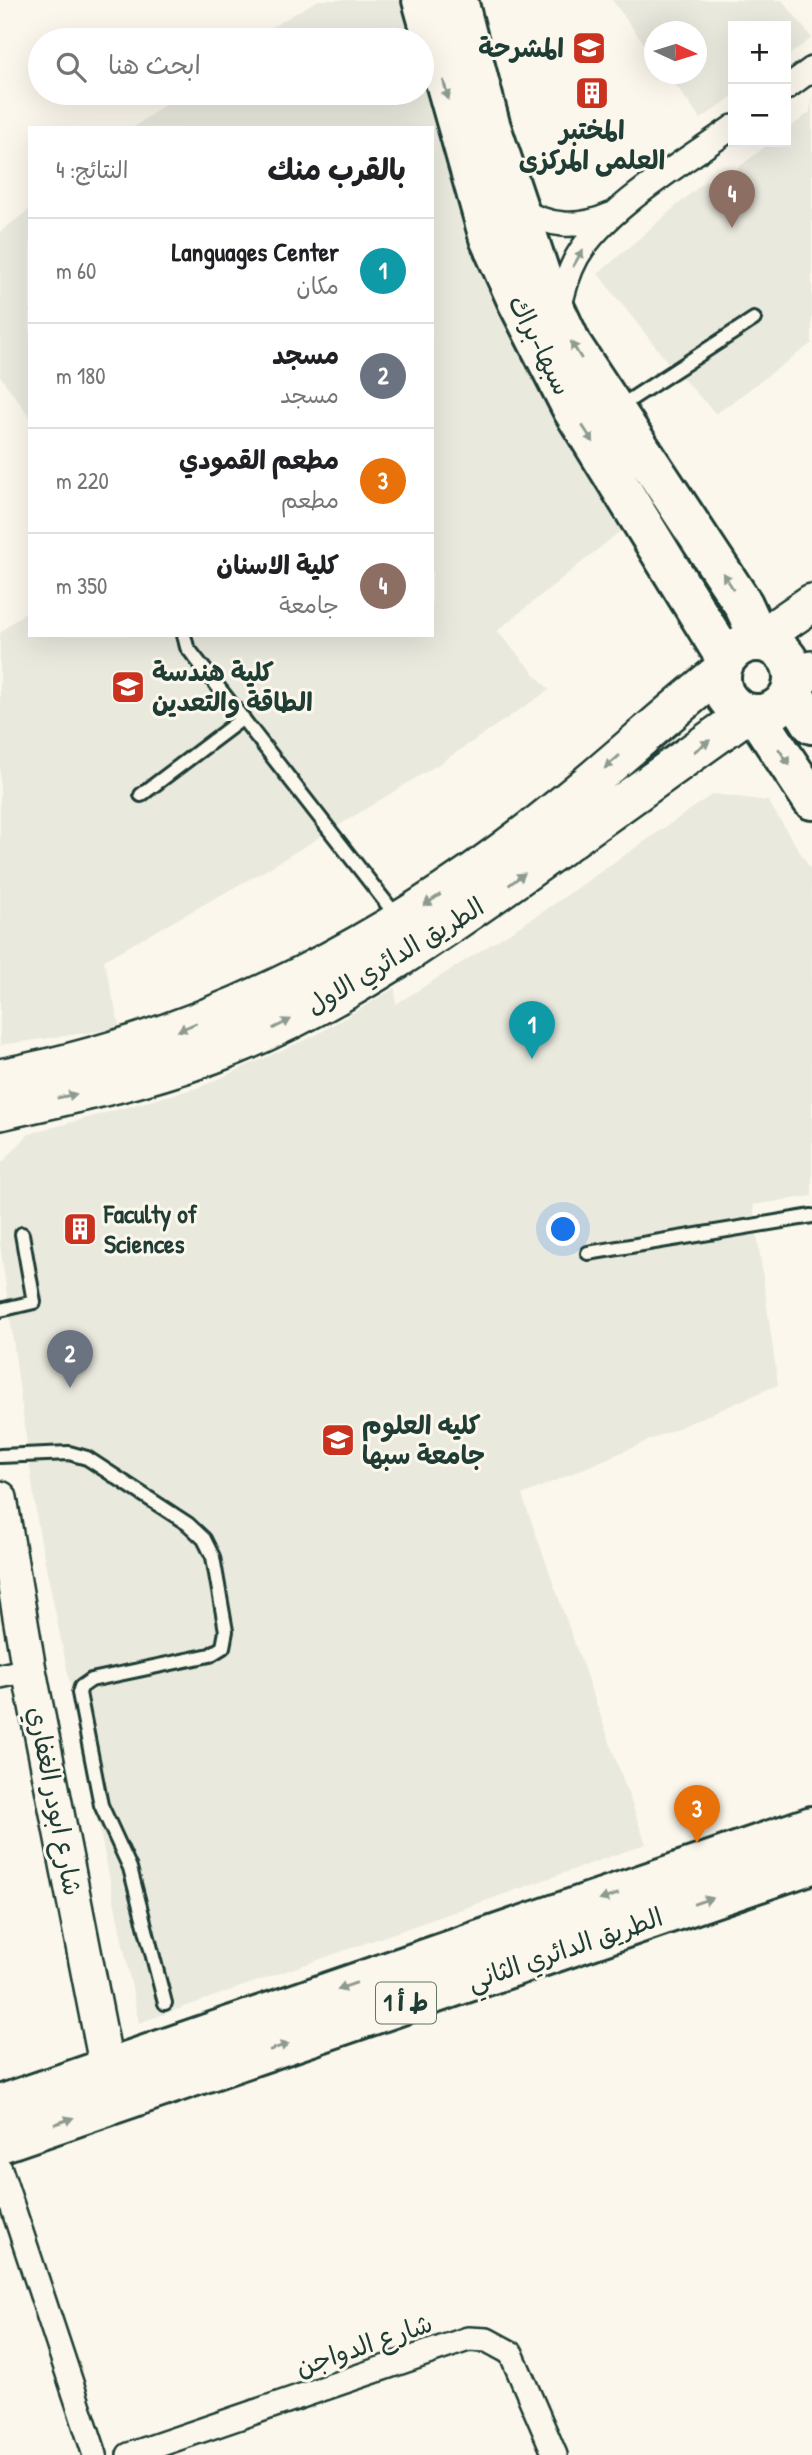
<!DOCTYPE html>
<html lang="ar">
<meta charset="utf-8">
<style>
:root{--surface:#fff;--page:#f2f2f2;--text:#202124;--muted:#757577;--line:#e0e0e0;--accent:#ea580c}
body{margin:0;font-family:"Patrick Hand","Playpen Sans Arabic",sans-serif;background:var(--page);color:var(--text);direction:rtl}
.controls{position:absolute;right:21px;top:21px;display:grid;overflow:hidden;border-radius:0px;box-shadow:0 7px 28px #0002}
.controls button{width:63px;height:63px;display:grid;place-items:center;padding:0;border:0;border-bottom:2px solid var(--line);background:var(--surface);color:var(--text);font:35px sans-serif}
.compass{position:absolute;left:644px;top:21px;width:63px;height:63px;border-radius:50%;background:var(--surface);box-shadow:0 7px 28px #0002;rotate:94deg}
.you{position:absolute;left:564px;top:1230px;width:24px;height:24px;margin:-18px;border:5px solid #fff;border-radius:50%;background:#1a73e8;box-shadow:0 0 0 10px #1a73e833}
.badge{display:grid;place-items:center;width:46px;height:46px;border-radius:50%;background:var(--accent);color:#fff;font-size:23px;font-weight:700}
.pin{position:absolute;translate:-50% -58px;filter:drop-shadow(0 2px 4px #0008)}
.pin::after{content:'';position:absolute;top:37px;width:24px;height:21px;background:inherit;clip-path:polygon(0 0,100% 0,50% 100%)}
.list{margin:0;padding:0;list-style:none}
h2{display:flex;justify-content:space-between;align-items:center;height:91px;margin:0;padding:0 28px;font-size:30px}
h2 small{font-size:23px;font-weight:400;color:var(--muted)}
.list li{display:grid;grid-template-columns:46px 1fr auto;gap:21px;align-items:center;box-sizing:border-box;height:105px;padding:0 28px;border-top:2px solid var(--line)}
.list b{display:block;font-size:26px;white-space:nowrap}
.list p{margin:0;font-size:23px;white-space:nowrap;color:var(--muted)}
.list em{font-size:23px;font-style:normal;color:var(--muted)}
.icon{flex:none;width:38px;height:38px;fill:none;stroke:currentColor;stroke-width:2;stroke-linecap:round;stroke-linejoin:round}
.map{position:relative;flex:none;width:812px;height:2455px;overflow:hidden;direction:ltr}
.search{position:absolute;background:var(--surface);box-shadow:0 7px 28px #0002;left:28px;top:28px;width:406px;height:77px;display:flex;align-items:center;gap:18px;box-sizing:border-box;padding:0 24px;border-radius:38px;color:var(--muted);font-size:26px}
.panel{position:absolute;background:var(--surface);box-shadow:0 7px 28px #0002;left:28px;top:126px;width:406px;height:511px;border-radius:0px;direction:rtl}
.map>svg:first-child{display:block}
</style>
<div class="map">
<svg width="812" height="2455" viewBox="0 0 812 2455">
<rect width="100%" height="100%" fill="#fbf7ec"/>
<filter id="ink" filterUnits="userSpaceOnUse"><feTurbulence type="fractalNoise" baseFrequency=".0143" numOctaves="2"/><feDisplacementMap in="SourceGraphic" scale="14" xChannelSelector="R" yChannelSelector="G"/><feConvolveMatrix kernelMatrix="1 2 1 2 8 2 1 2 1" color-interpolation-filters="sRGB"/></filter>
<g filter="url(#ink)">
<path fill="#eae9de" d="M 318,0 L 404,0 L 414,40 L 250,40 Z
M 612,0 L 782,0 L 812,38 L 786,57 L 786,26 L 733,26 L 733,96 L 701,119 L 667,74 L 696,74 L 696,32 L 654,32 L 654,57 Z
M 422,69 L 466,242 L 623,529 L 497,631 L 549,690 L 442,762 L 266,870 L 104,960 L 120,1028 L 0,1045 L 0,633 L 30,608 L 30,635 L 432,635 L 432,128 L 133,128 L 180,93 L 422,93 Z
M 812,94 L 812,343 L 716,414 L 670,365 L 598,274 L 705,181 L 720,182 L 771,142 L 786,142 L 786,131 L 810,112 Z
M 30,209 L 30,417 L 0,376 L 0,232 Z
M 713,794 L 768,801 L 812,871 L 812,1196 L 753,1205 L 778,1385 L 522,1495 L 646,1844 L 139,2023 L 38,1527 L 0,1243 L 0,1165 L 29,1134 L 200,1087 L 316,1035 L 395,988 L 396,1004 L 544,911 Z"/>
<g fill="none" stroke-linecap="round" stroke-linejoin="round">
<g stroke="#1f3d34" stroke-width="18">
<path id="lane" d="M 619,407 L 754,319
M 184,635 L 187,647 L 398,918
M 141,795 L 243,718
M 588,1253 L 812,1216
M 0,1310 L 34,1302 L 22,1234
M 0,1456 L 69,1453 L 87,1458 L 188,1524 L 204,1539 L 213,1557 L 226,1631 L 223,1647 L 210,1655 L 91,1680 L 81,1687 L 79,1693 L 101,1805 L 130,1868 L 165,2003"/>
</g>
<g stroke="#1f3d34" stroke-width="28">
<path id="street" d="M 786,88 L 812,69
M 518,209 C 549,226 576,230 610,215
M 558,313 C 563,294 567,275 577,257 C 605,208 686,161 733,127
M 0,1676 L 29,1670
M 0,2169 L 95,2455
M 129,2455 L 468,2339 L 487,2340 L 511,2353 L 555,2455"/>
</g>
<g stroke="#1f3d34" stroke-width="38">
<path id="secondary" d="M 0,1498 L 29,1670 L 112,2094"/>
</g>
<g stroke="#1f3d34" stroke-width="42">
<path id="primary" d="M 764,642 L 780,625 L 812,603
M 793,682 L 812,670
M 0,1078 C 214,1037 399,938 567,801 C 619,759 668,713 721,671
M 0,1111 C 79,1093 159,1077 234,1046 C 345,1000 444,930 541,861 C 610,811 679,763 748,713"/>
</g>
<g stroke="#1f3d34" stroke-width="44">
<path id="highway" d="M 422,0 L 489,238 L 518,303 L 572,409 L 726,659
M 458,0 L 490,124 L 544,285 L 572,345 L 743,604 L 760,641
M721 678a36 36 0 1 1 72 0a36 36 0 1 1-72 0Z
M 791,690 L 812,724
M 756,715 L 812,800
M 0,2105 L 812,1826
M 0,2143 L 812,1864"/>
</g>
<use href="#lane" stroke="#fbf7ec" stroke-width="12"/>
<use href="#street" stroke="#fbf7ec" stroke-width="23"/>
<use href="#secondary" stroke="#fbf7ec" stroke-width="33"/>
<use href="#primary" stroke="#fbf7ec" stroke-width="37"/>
<use href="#highway" stroke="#fbf7ec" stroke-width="38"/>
</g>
<defs><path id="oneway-solid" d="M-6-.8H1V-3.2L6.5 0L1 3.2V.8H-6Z" transform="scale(1.75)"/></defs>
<g fill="#8d9a90">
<use href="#oneway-solid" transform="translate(446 90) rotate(75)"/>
<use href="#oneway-solid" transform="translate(578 258) rotate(-60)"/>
<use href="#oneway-solid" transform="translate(576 350) rotate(-122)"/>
<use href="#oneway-solid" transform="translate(588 434) rotate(57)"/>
<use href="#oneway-solid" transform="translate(728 581) rotate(-123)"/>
<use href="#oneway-solid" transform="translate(702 746) rotate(-36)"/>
<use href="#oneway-solid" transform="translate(784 757) rotate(57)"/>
<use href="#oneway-solid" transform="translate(612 762) rotate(139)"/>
<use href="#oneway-solid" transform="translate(517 879) rotate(-37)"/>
<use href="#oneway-solid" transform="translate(432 900) rotate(147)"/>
<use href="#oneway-solid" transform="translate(282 1024) rotate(-27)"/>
<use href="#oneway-solid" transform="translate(187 1027) rotate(157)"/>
<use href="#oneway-solid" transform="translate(67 1096) rotate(-12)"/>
<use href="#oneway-solid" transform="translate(609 1897) rotate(161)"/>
<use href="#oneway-solid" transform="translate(703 1901) rotate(-19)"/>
<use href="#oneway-solid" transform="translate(347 1986) rotate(161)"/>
<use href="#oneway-solid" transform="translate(279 2047) rotate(-19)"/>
<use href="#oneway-solid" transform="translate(64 2121) rotate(-19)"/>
</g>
</g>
<defs>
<g id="university-square" transform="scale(1.75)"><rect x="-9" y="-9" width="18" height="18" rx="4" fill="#c8321e" stroke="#fbf7ec"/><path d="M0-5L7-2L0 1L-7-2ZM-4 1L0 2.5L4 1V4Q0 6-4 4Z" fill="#fff"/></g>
<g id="building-square" transform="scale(1.75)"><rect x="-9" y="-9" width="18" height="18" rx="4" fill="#c8321e" stroke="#fbf7ec"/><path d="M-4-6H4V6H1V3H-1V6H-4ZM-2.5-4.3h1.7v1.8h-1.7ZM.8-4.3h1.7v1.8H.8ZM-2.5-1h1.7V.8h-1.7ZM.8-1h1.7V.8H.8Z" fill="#fff"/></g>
</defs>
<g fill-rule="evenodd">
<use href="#university-square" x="589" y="48"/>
<use href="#building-square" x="592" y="93"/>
<use href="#university-square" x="128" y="687"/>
<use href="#building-square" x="80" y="1229"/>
<use href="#university-square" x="338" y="1440"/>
</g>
<g text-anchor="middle" stroke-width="6" stroke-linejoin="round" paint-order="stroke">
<rect fill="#fbf7ec" stroke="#61756b" stroke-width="2" x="376" y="1982.5" width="60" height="41" rx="5"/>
<g font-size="24" font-weight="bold" fill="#1f3d34">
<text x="406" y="2011">ط أ 1</text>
</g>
<g font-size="26" font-weight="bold" fill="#1f3d34" stroke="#fbf7ec" text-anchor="start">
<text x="564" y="57" text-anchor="end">المشرحة</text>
<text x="592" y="139" text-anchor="middle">المختبر<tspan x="592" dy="30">العلمى المركزى</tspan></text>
<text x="152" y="681">كلية هندسة<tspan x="152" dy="30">الطاقة والتعدين</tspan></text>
<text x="104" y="1223">Faculty of<tspan x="104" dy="30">Sciences</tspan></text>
<text x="362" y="1434">كليه العلوم<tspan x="362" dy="30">جامعة سبها</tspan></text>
</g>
<g font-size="26" fill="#1f3d34" stroke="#fbf7ec">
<text transform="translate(540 345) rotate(63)" y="9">سبها-براك</text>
<text transform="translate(395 956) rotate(-31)" y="9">الطريق الدائري الاول</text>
<text transform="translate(55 1801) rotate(79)" y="9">شارع ابودر الغفاري</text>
<text transform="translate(565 1949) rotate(-19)" y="9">الطريق الدائري الثاني</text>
<text transform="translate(364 2345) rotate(-19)" y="9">شارع الدواجن</text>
</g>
</g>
</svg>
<div class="controls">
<button>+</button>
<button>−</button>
</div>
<svg class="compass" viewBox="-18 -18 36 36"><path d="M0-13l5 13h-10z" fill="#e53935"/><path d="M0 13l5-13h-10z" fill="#757577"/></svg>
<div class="you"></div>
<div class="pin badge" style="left:532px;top:1059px;background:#0f9aa8">1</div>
<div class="pin badge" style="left:70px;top:1388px;background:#6b7280">2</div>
<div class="pin badge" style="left:697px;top:1843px;background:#e8710a">3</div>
<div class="pin badge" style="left:732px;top:228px;background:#8d6e63">4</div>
<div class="search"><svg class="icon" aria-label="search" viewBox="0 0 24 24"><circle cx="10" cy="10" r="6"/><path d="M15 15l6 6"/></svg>ابحث هنا</div>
<section class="panel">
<h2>بالقرب منك<small>النتائج: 4</small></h2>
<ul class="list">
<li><span class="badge" style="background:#0f9aa8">1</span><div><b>Languages Center</b><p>مكان</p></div><em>60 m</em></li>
<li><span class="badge" style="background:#6b7280">2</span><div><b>مسجد</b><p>مسجد</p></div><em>180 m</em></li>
<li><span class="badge" style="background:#e8710a">3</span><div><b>مطعم القمودي</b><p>مطعم</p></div><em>220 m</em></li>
<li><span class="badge" style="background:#8d6e63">4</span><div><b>كلية الاسنان</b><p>جامعة</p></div><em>350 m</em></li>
</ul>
</section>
</div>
